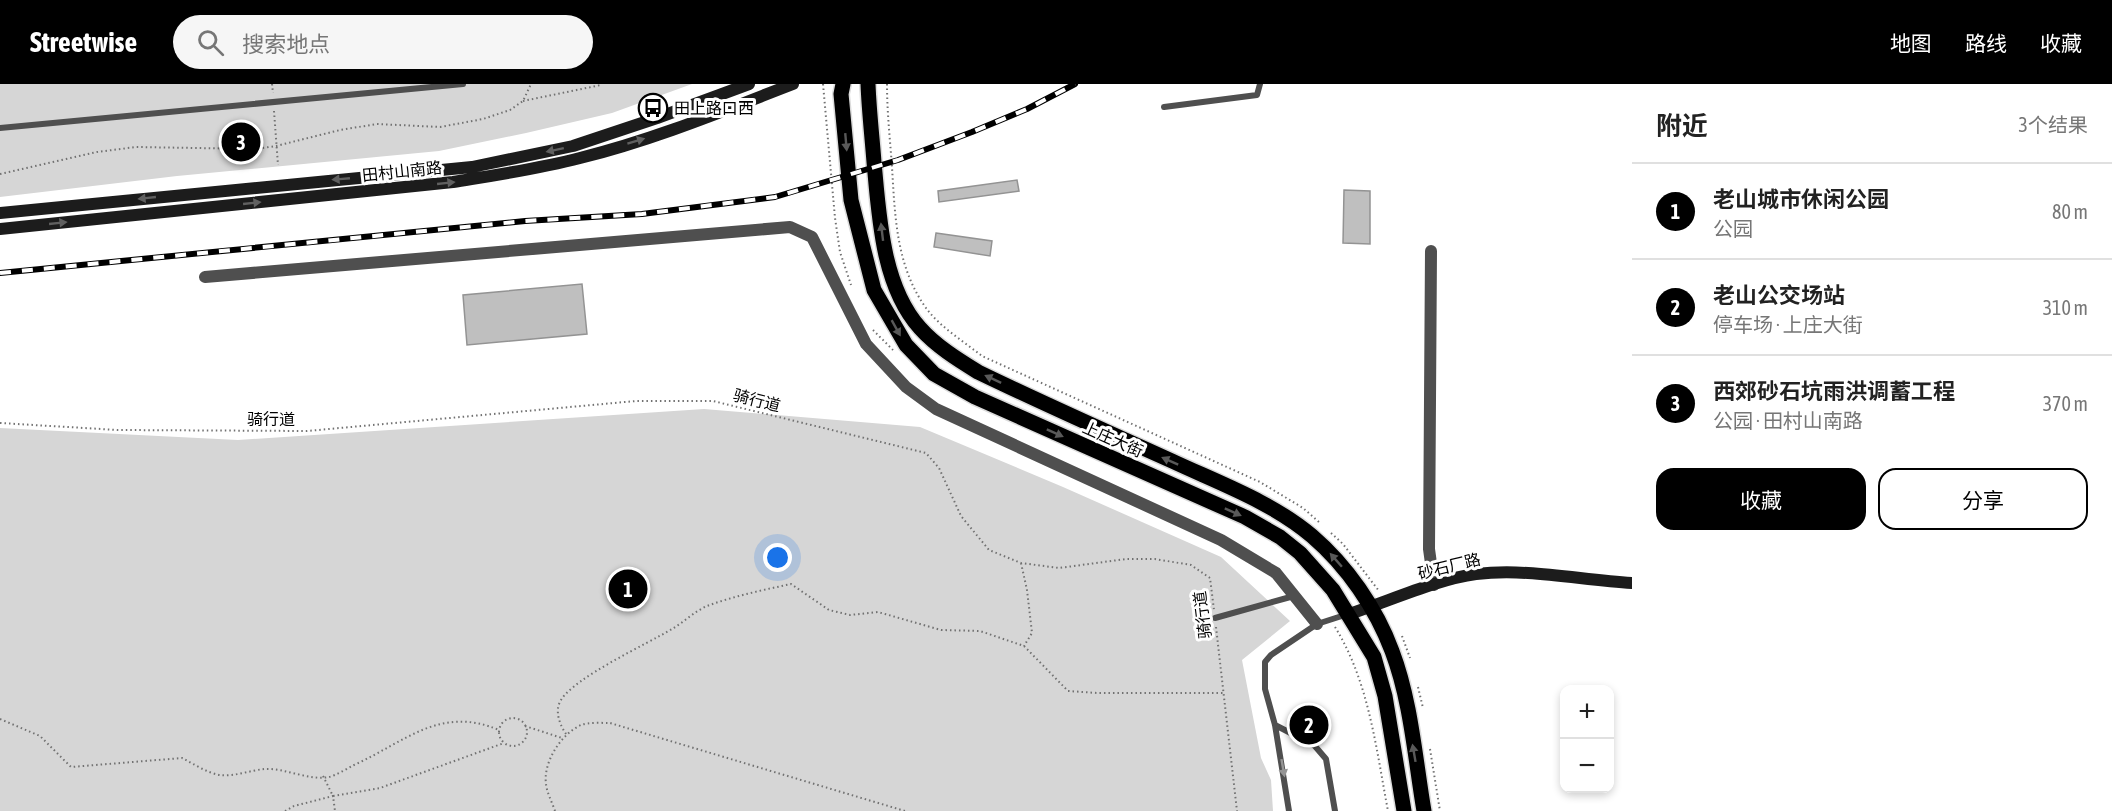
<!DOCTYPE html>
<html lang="zh">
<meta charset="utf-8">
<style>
:root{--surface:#fff;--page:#f6f6f6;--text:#222;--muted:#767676;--line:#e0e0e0;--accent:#000}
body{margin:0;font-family:"Asap Condensed","Noto Sans SC",sans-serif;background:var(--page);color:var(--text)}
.controls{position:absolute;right:18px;bottom:18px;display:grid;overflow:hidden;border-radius:12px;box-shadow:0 3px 9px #0003}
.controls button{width:54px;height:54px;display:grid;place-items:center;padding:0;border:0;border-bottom:2px solid var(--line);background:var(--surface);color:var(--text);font:30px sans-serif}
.you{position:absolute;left:778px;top:474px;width:21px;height:21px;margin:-15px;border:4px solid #fff;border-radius:50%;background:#1a73e8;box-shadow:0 0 0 9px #1a73e833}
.badge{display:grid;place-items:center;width:39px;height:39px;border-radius:50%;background:var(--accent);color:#fff;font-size:20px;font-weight:700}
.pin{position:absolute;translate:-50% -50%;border:3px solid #fff;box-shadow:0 2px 6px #0006}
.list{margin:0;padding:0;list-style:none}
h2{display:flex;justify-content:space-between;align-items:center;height:78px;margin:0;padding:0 24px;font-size:26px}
h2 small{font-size:20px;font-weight:400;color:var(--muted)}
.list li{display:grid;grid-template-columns:39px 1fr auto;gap:18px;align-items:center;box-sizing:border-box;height:96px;padding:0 24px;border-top:2px solid var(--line)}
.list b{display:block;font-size:22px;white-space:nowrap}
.list p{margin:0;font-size:20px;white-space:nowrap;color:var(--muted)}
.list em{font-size:20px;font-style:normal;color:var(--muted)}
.actions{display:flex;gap:12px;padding:18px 24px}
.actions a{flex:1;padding:14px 0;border:2px solid var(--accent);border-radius:18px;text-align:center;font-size:21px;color:var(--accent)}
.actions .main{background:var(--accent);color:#fff}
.icon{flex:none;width:33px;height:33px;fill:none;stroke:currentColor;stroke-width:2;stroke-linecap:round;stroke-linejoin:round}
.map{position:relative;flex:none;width:1632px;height:727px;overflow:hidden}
header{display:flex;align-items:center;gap:36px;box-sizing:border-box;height:84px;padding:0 30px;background:var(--accent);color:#fff}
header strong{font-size:28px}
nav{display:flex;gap:33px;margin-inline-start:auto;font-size:21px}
.search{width:420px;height:54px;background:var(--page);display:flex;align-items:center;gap:15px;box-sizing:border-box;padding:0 21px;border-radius:33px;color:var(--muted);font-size:22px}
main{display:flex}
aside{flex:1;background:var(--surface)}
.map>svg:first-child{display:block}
</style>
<header>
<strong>Streetwise</strong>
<div class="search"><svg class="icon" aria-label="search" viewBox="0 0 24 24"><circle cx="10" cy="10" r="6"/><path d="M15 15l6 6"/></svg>搜索地点</div>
<nav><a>地图</a><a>路线</a><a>收藏</a></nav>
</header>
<main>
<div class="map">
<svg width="1632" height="727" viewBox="0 0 1632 727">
<rect width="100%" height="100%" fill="#fff"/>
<path fill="#d6d6d6" d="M 0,0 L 692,0 L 612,29 L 526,49 L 439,67 L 177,92 L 0,113 Z
M 704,325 L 920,343 L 1063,403 L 1221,473 L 1290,537 L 1242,576 L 1261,674 L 1271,696 L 1273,727 L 0,727 L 0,344 L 238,356 Z"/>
<path fill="#bfbfbf" stroke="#939393" stroke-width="1.5" d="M 1017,96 L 1019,107 L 939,118 L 938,107 Z
M 1344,106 L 1370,107 L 1370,160 L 1343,159 Z
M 936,149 L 992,157 L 990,172 L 934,163 Z
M 582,200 L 587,250 L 467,261 L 463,211 Z"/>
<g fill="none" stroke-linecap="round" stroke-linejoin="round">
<g stroke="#dbdbdb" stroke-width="18">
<path id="primary" d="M 843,0 L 841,10 L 851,116 L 874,206 L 906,261 L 934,290 L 975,313 L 1245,433 L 1280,453 L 1300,469 L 1333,506 L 1374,573 L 1385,612 L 1404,727
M 868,0 C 869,26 872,52 874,78 C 879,131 882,202 920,244 C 936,262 957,275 978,288 C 1042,319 1107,348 1172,377 C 1219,399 1272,418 1312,452 C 1347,482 1376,524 1392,567 C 1411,617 1415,674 1424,727"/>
</g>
<path stroke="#717171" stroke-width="2" stroke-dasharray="1.5 3" stroke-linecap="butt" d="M 272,0 L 273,9
M 823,0 L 835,134 L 840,168 L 851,201
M 887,0 C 887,28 890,55 892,83 C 895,132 896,182 926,224 C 940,243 963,257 982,272 L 1260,398 L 1303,424 L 1320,439
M 523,17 L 601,1
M 274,27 L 278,81
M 0,90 L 97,68 L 136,63 L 256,65 L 276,62 L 340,46 L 377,40 L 440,43 L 483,35 L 510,26 L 523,17 L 531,0
M 873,246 L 893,266
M 0,339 L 118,346 L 307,347 L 636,317 L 713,317 L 926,369 L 939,384 L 961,432 L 989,466 L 1021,479 L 1059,484 L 1126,475 L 1155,475 L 1191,481 L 1210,494 L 1214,526
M 1331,449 L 1343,460 L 1379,507
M 1021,479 L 1027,506 L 1032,549 L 1024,562
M 1216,543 L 1237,727
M 1335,543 C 1369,598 1376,664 1388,727
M 1402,552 L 1410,574
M 1418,603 L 1423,624
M499 648a14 14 0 1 1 28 0a14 14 0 1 1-28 0Z
M 0,635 L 40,652 L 71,683 L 182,674 C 194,680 207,689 220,691 C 234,693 251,686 265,685 C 285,684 310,697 329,693 C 337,691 346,685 354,681 C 405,658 440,621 499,646
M 525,642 L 562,654
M 566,650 C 560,641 554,627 561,616 C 575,593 647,560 672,545 C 684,538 695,527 707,522 C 734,512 763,506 791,500 L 829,526 L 850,531 L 878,528 L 941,546 L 980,547 L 1024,562 L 1068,607 L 1097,609 L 1223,609
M 1430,665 L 1440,727
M 323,692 L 333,712 L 380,704 L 504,659
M 285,727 L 294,722 L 333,712 L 335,727
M 555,727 C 552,718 547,709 546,700 C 543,678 561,650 581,641 C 589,638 601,639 610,639 L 905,727"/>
<path stroke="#4f4f4f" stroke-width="6" d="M 1164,23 L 1257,11 L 1260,0
M 0,44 L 463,0
M 1215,534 L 1294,512
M 1275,641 L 1314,661 L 1326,675 L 1335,727
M 1289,727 L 1275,641 L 1265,605 L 1265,578 L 1271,571 L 1317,540 L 1348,530"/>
<path stroke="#4f4f4f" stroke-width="12" d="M 1431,167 L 1429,465 L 1434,501
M 205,193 L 790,143 L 812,153 L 866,260 L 906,303 L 936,325 L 1221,456 L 1276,489 L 1317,540"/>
<path stroke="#1c1c1c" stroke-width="12" d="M 0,129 L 472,83 L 573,62 L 657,34 L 749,0
M 0,145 L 453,98 C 496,91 538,85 580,74 C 653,56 723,27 793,0
M 1349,530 C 1387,518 1437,495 1476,490 C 1528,484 1580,496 1632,499"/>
<use href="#primary" stroke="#000" stroke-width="15"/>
<g stroke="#000" stroke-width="6">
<path id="rail" d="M 0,189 L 525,137 L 642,130 L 775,113 L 898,76 L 972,48 L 1027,25 L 1075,0"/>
</g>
<use href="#rail" stroke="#fff" stroke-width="4" stroke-dasharray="11" stroke-linecap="butt"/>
</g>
<defs><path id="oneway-solid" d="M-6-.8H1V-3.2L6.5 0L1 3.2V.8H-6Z" transform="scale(1.5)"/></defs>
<g fill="#606060">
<use href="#oneway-solid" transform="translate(636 57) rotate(-17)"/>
<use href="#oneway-solid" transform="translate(555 66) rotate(168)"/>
<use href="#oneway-solid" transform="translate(341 95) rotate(175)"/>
<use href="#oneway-solid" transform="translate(446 99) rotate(-6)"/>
<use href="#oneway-solid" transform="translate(147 114) rotate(174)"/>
<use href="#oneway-solid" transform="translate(252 119) rotate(-6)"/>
<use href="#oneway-solid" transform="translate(58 139) rotate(-6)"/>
</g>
<g fill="#595959">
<use href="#oneway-solid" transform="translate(846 58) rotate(85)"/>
<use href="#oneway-solid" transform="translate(882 148) rotate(-97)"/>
<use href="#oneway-solid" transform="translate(896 244) rotate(61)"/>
<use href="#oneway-solid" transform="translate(993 295) rotate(-155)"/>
<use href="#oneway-solid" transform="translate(1055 349) rotate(24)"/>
<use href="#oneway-solid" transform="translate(1170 377) rotate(-156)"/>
<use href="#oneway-solid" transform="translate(1233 428) rotate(24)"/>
<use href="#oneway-solid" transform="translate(1336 476) rotate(-131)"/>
<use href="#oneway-solid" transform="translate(1414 669) rotate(-100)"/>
</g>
<use fill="#959595" href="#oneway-solid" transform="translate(1283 684) rotate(80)"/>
<defs>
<g id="bus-ring" transform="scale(1.5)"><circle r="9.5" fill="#fff" stroke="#000" stroke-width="1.5"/><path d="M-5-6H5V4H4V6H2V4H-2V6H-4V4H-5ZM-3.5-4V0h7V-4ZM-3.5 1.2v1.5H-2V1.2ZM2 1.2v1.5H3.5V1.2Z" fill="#000"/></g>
</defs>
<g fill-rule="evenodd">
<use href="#bus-ring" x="653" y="24"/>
</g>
<g text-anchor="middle" stroke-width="6" stroke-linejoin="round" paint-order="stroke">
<g font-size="16" fill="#000" stroke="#fff" text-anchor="start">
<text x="674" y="30">田上路口西</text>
</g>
<g font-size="16" fill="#000" stroke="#fff">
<text transform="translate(402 87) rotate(-6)" y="6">田村山南路</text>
<text transform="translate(757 316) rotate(14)" y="6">骑行道</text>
<text x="271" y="341">骑行道</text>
<text transform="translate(1113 355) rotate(24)" y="6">上庄大街</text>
<text transform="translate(1449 482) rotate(-14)" y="6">砂石厂路</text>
<text transform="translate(1202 531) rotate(-97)" y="6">骑行道</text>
</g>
</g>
</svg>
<div class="controls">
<button>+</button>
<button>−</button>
</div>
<div class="you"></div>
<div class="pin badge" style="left:628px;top:505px">1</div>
<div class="pin badge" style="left:1309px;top:641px">2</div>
<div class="pin badge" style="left:241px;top:58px">3</div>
</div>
<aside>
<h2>附近<small>3个结果</small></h2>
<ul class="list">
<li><span class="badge">1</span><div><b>老山城市休闲公园</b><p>公园</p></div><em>80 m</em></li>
<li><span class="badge">2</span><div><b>老山公交场站</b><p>停车场 · 上庄大街</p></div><em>310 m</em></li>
<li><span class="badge">3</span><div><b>西郊砂石坑雨洪调蓄工程</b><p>公园 · 田村山南路</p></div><em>370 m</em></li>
</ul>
<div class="actions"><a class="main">收藏</a><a>分享</a></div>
</aside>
</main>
